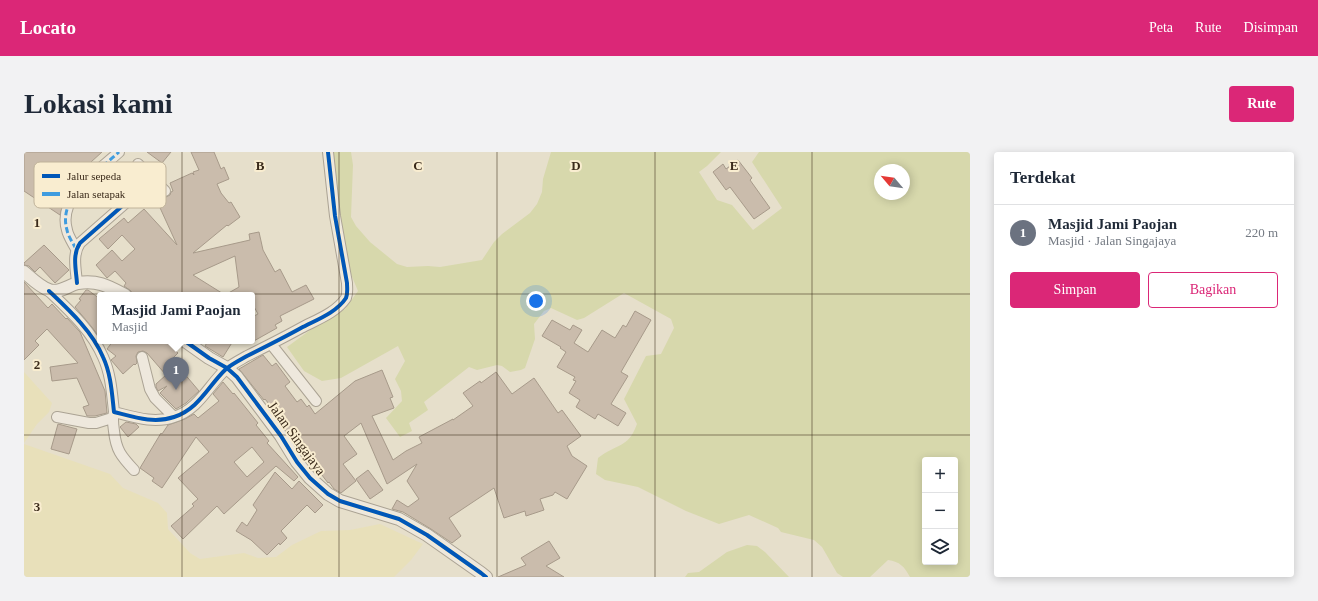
<!DOCTYPE html>
<html lang="id">
<meta charset="utf-8">
<style>
:root{--surface:#fff;--page:#f2f2f3;--text:#1f2937;--muted:#747a83;--line:#e0e1e3;--accent:#db2777}
body{margin:0;font-family:"Times New Roman",serif;background:var(--page);color:var(--text)}
.controls{position:absolute;right:12px;bottom:12px;display:grid;overflow:hidden;border-radius:4px;box-shadow:0 2px 10px #0003}
.controls button{width:36px;height:36px;display:grid;place-items:center;padding:0;border:0;border-bottom:1px solid var(--line);background:var(--surface);color:var(--text);font:20px sans-serif}
.compass{position:absolute;left:850px;top:12px;width:36px;height:36px;border-radius:50%;background:var(--surface);box-shadow:0 2px 10px #0003;rotate:299deg}
.you{position:absolute;left:512px;top:149px;width:14px;height:14px;margin:-10px;border:3px solid #fff;border-radius:50%;background:#1a73e8;box-shadow:0 0 0 6px #1a73e833}
.badge{display:grid;place-items:center;width:26px;height:26px;border-radius:50%;background:var(--accent);color:#fff;font-size:13px;font-weight:700}
.pin{position:absolute;translate:-50% -33px;filter:drop-shadow(0 1px 2px #0008)}
.pin::after{content:'';position:absolute;top:21px;width:14px;height:12px;background:inherit;clip-path:polygon(0 0,100% 0,50% 100%)}
.popup{position:absolute;left:73px;top:140px;width:158px;height:52px;box-sizing:border-box;display:grid;place-content:center;border-radius:4px;background:var(--surface);filter:drop-shadow(0 1px 3px #0005);font-size:13px;white-space:nowrap;color:var(--muted)}
.popup b{font-size:15px;color:var(--text)}
.popup::after{content:'';position:absolute;left:50%;top:100%;margin-left:-8px;border:8px solid transparent;border-top-color:var(--surface)}
.list{margin:0;padding:0;list-style:none}
h2{display:flex;justify-content:space-between;align-items:center;height:52px;margin:0;padding:0 16px;font-size:17px}
h2 small{font-size:13px;font-weight:400;color:var(--muted)}
.list li{display:grid;grid-template-columns:26px 1fr auto;gap:12px;align-items:center;box-sizing:border-box;height:56px;padding:0 16px;border-top:1px solid var(--line)}
.list b{display:block;font-size:15px;white-space:nowrap}
.list p{margin:0;font-size:13px;white-space:nowrap;color:var(--muted)}
.list em{font-size:13px;font-style:normal;color:var(--muted)}
.actions{display:flex;gap:8px;padding:12px 16px}
.actions a{flex:1;padding:9px 0;border:1px solid var(--accent);border-radius:4px;text-align:center;font-size:14px;color:var(--accent)}
.actions .main{background:var(--accent);color:#fff}
.icon{flex:none;width:22px;height:22px;fill:none;stroke:currentColor;stroke-width:2;stroke-linecap:round;stroke-linejoin:round}
.map{position:relative;flex:none;width:946px;height:425px;overflow:hidden;border-radius:4px}
header{display:flex;align-items:center;gap:24px;box-sizing:border-box;height:56px;padding:0 20px;background:var(--accent);color:#fff}
header strong{font-size:19px}
nav{display:flex;gap:22px;margin-inline-start:auto;font-size:14px}
.intro{display:flex;align-items:center;justify-content:space-between;box-sizing:border-box;height:96px;padding:0 24px}
h1{margin:0;font-size:28px}
.button{padding:10px 18px;border-radius:4px;background:var(--accent);color:#fff;font-size:14px;font-weight:700}
main{display:flex;gap:24px;padding:0 24px}
aside{flex:1;background:var(--surface);border-radius:4px;box-shadow:0 2px 10px #0003}
.map>svg:first-child{display:block}
</style>
<header>
<strong>Locato</strong>
<nav><a>Peta</a><a>Rute</a><a>Disimpan</a></nav>
</header>
<div class="intro"><h1>Lokasi kami</h1><a class="button">Rute</a></div>
<main>
<div class="map">
<svg width="946" height="425" viewBox="0 0 946 425">
<rect width="100%" height="100%" fill="#e6dfcb"/>
<path fill="#e8e0ba" d="M 0,220 L 28,251 L 25,260 L 13,272 L 0,291 Z
M 0,292 L 86,322 L 99,336 L 134,351 L 143,361 L 144,377 L 166,401 L 176,407 L 220,401 L 234,406 L 252,405 L 268,393 L 297,379 L 326,378 L 356,372 L 399,392 L 387,408 L 370,425 L 0,425 Z"/>
<path fill="#d7d8ac" fill-rule="evenodd" d="M 307,0 L 327,0 L 329,13 L 327,65 L 332,74 L 346,90 L 373,112 L 383,115 L 404,114 L 416,115 L 458,108 L 470,90 L 478,82 L 506,61 L 513,52 L 518,40 L 519,27 L 527,0 L 697,0 L 683,14 L 675,20 L 693,48 L 708,53 L 729,78 L 758,56 L 728,10 L 735,0 L 946,0 L 946,425 L 886,425 C 880,414 876,410 864,408 L 846,425 L 819,425 L 813,421 L 798,395 L 790,388 L 757,380 L 754,376 L 725,363 L 695,372 L 662,359 L 614,335 L 581,328 L 572,322 L 574,306 C 593,291 604,297 613,272 L 600,247 L 622,204 L 637,202 L 650,176 L 647,167 L 600,141 L 560,166 L 553,168 L 527,156 L 520,159 L 510,172 L 511,187 L 501,216 L 497,218 L 486,220 L 478,214 L 473,213 L 453,218 L 445,215 L 400,250 L 404,258 L 385,271 L 388,279 L 376,285 L 362,266 L 378,249 L 377,239 L 371,227 L 381,209 L 374,194 L 317,226 L 298,229 L 280,219 L 263,195 L 289,176 L 321,157 L 334,139 L 323,113 ZM 856,18 L 880,18 L 880,42 L 856,42 ZM 901,308 L 931,308 L 931,410 L 901,410 Z
M 723,393 L 733,394 L 741,400 L 765,425 L 661,425 L 664,421 L 675,420 L 703,400 Z"/>
<path fill="#cabcac" stroke="#a79a8a" fill-rule="evenodd" d="M 0,0 L 78,0 L 67,10 L 70,13 L 61,21 L 60,20 L 45,31 L 48,36 L 36,45 L 40,48 L 36,63 L 0,39 Z
M 123,0 L 147,0 L 138,11 Z
M 167,0 L 190,0 L 197,17 L 200,15 L 205,27 L 193,32 L 197,41 L 205,51 L 207,50 L 216,65 L 204,74 L 203,73 L 169,101 L 226,88 L 225,82 L 235,80 L 239,98 L 251,120 L 256,117 L 268,140 L 282,133 L 290,147 L 256,164 L 258,169 L 251,173 L 253,176 L 228,190 L 228,165 L 234,162 L 228,151 L 228,143 L 108,143 L 107,139 L 100,134 L 102,131 L 91,119 L 83,126 L 72,113 L 88,98 L 98,109 L 111,97 L 98,83 L 84,97 L 75,87 L 100,66 L 104,71 L 120,57 L 153,93 L 132,47 L 138,44 L 142,45 L 146,43 L 147,40 L 149,39 L 146,31 L 168,21 L 170,23 L 169,20 L 175,18 ZM 211,104 L 215,135 L 201,143 L 169,123 Z
M 714,8 L 728,26 L 726,28 L 746,56 L 730,67 L 706,35 L 702,38 L 689,20 L 699,12 L 702,17 Z
M 20,93 L 45,118 L 31,131 L 16,115 L 11,120 L 5,114 L 0,113 L 0,111 Z
M 0,130 L 24,156 L 28,152 L 42,167 L 43,166 L 56,180 L 81,239 L 83,261 L 71,264 L 63,264 L 59,255 L 65,253 L 53,226 L 28,229 L 26,215 L 54,211 L 23,177 L 11,189 L 15,193 L 0,208 Z
M 62,138 L 64,138 L 76,147 L 76,186 L 67,174 L 51,155 L 57,148 L 55,147 Z
M 611,159 L 627,168 L 597,220 L 604,224 L 587,252 L 602,261 L 594,274 L 574,262 L 571,267 L 552,255 L 556,248 L 545,241 L 552,229 L 549,228 L 551,225 L 533,215 L 542,200 L 536,196 L 537,195 L 518,184 L 528,168 L 546,178 L 549,173 L 558,178 L 550,191 L 564,200 L 578,178 L 591,186 L 599,173 L 602,175 Z
M 89,189 L 142,189 L 154,201 L 148,207 L 175,239 L 162,251 L 152,257 L 136,241 L 143,234 L 134,239 L 132,235 L 132,232 L 142,223 L 123,201 L 119,199 L 114,200 L 112,204 L 113,211 L 111,213 L 110,212 L 99,222 L 87,208 L 92,204 L 83,197 Z
M 184,189 L 209,189 L 199,205 L 181,194 Z
M 239,203 L 248,214 L 252,211 L 266,230 L 261,234 L 273,250 L 277,247 L 283,255 L 285,253 L 291,262 L 331,229 L 358,218 L 369,245 L 366,246 L 370,256 L 348,264 L 369,308 L 382,299 L 398,291 L 395,285 L 429,267 L 429,268 L 449,254 L 439,241 L 456,229 L 457,231 L 472,220 L 488,242 L 510,226 L 534,261 L 538,258 L 557,284 L 543,294 L 548,304 L 563,314 L 543,347 L 531,340 L 529,343 L 516,347 L 520,358 L 502,364 L 501,359 L 480,366 L 470,336 L 425,366 L 437,384 L 428,391 L 407,377 L 379,360 L 368,357 L 373,348 L 384,355 L 395,347 L 383,329 L 393,312 L 363,332 L 337,271 L 320,284 L 333,302 L 319,312 L 332,329 L 317,341 L 310,337 L 305,330 L 304,331 L 288,310 L 285,312 L 279,306 L 259,274 L 261,272 L 241,247 L 240,248 L 215,217 Z
M 199,230 L 209,242 L 210,241 L 234,271 L 232,273 L 245,289 L 243,291 L 274,325 L 270,329 L 252,314 L 200,362 L 193,354 L 159,387 L 147,374 L 170,354 L 168,352 L 174,347 L 154,326 L 185,300 L 172,285 L 138,336 L 128,329 L 130,326 L 116,316 L 137,281 L 138,282 L 144,273 L 161,267 L 170,262 L 174,266 L 195,249 L 189,242 ZM 228,295 L 240,310 L 223,325 L 210,310 Z
M 102,270 L 112,272 L 115,275 L 104,285 L 96,275 Z
M 34,272 L 53,277 L 45,302 L 27,297 Z
M 344,318 L 359,338 L 346,347 L 332,327 Z
M 251,320 L 268,337 L 275,329 L 299,353 L 291,361 L 283,353 L 257,379 L 263,386 L 256,393 L 255,391 L 243,403 L 227,388 L 212,379 L 218,370 L 223,374 L 233,358 L 229,353 Z
M 525,389 L 536,406 L 522,414 L 540,425 L 474,425 L 502,413 L 497,406 Z"/>
<g fill="none" stroke-linecap="round" stroke-linejoin="round">
<g stroke="#aba394" stroke-width="12">
<path id="minor" d="M 114,12 L 141,39
M 52,97 C 49,91 44,84 43,78 C 33,44 75,19 95,0
M 53,131 C 52,117 48,103 56,91 L 129,27
M 25,139 C 45,158 68,179 79,205 C 87,222 88,242 90,260 C 110,265 130,272 150,265 C 175,257 184,234 202,217 C 208,212 216,208 223,204 C 241,195 259,186 277,176 C 292,168 312,161 322,146 C 324,141 323,136 323,131 L 311,64 L 304,0
M 247,192 L 292,249
M 118,205 L 126,237 L 131,246 L 150,265
M 90,260 C 88,266 89,272 90,279 C 92,298 97,304 110,318
M 33,265 L 65,271 L 72,271 L 88,266"/>
</g>
<g stroke="#aba394" stroke-width="14">
<path id="tertiary" d="M 0,120 C 7,126 16,135 25,138 C 35,142 45,133 54,131 C 74,128 84,134 101,143
M 161,189 L 185,206 L 203,216 L 213,225 L 257,284 L 273,310 L 286,326 L 304,342 L 316,349 L 375,367 L 403,383 L 457,421 L 462,425"/>
</g>
<use href="#minor" stroke="#eee8dd" stroke-width="10"/>
<use href="#tertiary" stroke="#eee8dd" stroke-width="12"/>
<path stroke="#3f9cdf" stroke-width="3" stroke-dasharray="6 3" stroke-linecap="butt" d="M 52,97 C 49,91 44,84 43,78 C 33,44 75,19 95,0"/>
<g stroke="#f9edd0" stroke-width="6">
<path id="cycleway" d="M 53,131 C 52,117 48,103 56,91 L 129,27
M 25,139 C 45,158 68,179 79,205 C 87,222 88,242 90,260 C 110,265 130,272 150,265 C 175,257 184,234 202,217 C 208,212 216,208 223,204 C 241,195 259,186 277,176 C 292,168 312,161 322,146 C 324,141 323,136 323,131 L 311,64 L 304,0
M 161,189 L 185,206 L 203,216 L 213,225 L 257,284 L 273,310 L 286,326 L 304,342 L 316,349 L 375,367 L 403,383 L 457,421 L 462,425"/>
</g>
<use href="#cycleway" stroke="#0057b8" stroke-width="4"/>
</g>
<path fill="none" stroke="#3b2b1b" stroke-width="1" stroke-opacity="0.55" d="M 158,0 L 158,425M 315,0 L 315,425M 473,0 L 473,425M 631,0 L 631,425M 788,0 L 788,425M 0,142 L 946,142M 0,283 L 946,283"/>
<g text-anchor="middle" stroke-width="4" stroke-linejoin="round" paint-order="stroke">
<g font-size="14" fill="#3b2b1b" stroke="#f9edd0">
<text transform="translate(273 286) rotate(54)" y="5">Jalan Singajaya</text>
</g>
</g>
<rect x="10" y="10" width="132" height="46" rx="6" fill="#f9edd0" stroke="#c0b39a" stroke-width="1"/>
<rect x="18" y="22" width="18" height="4" fill="#0057b8"/>
<rect x="18" y="40" width="18" height="4" fill="#3f9cdf"/>
<g font-size="11" fill="#3b2b1b">
<text x="43" y="28">Jalur sepeda</text>
<text x="43" y="46">Jalan setapak</text>
</g>
<g font-size="13" text-anchor="middle" font-weight="bold" fill="#3b2b1b" stroke="#f9edd0" stroke-width="4" stroke-linejoin="round" paint-order="stroke">
<text x="236" y="18">B</text>
<text x="394" y="18">C</text>
<text x="552" y="18">D</text>
<text x="710" y="18">E</text>
<text x="13" y="75">1</text>
<text x="13" y="217">2</text>
<text x="13" y="359">3</text>
</g>
</svg>
<div class="controls">
<button>+</button>
<button>−</button>
<button><svg class="icon" aria-label="layers" viewBox="0 0 24 24"><path d="M12 4l9 5-9 5-9-5zM3 14l9 5 9-5"/></svg></button>
</div>
<svg class="compass" viewBox="-18 -18 36 36"><path d="M0-13l5 13h-10z" fill="#e53935"/><path d="M0 13l5-13h-10z" fill="#747a83"/></svg>
<div class="you"></div>
<div class="pin badge" style="left:152px;top:238px;background:#6b7280">1</div>
<div class="popup"><b>Masjid Jami Paojan</b>Masjid</div>
</div>
<aside>
<h2>Terdekat<small></small></h2>
<ul class="list">
<li><span class="badge" style="background:#6b7280">1</span><div><b>Masjid Jami Paojan</b><p>Masjid · Jalan Singajaya</p></div><em>220 m</em></li>
</ul>
<div class="actions"><a class="main">Simpan</a><a>Bagikan</a></div>
</aside>
</main>
